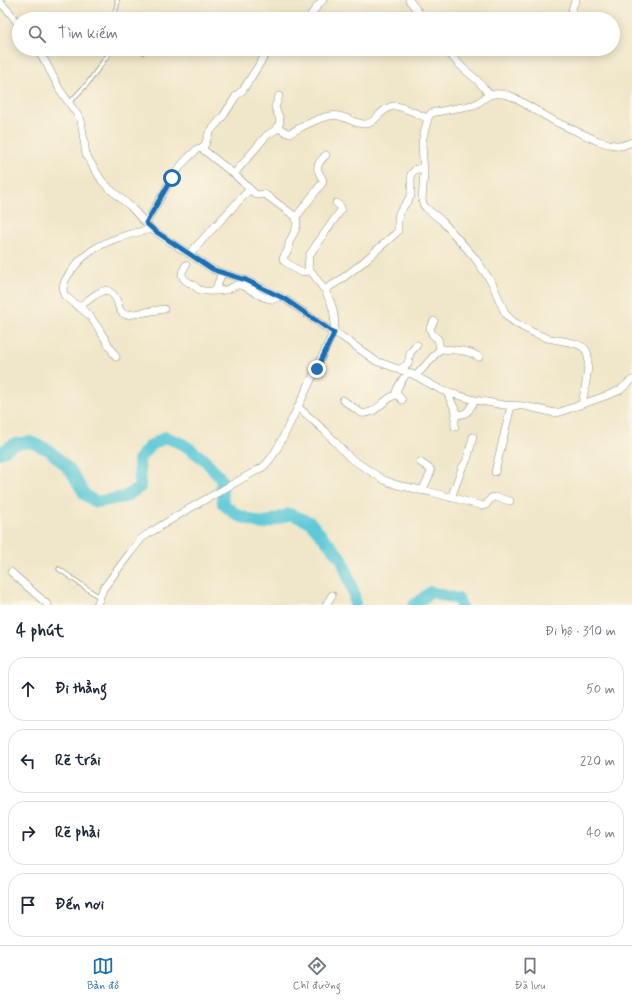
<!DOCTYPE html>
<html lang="vi">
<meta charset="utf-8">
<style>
:root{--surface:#fff;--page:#f2f2f3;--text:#1f2937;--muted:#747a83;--line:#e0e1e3;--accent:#1f6fb2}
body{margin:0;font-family:Mynerve,sans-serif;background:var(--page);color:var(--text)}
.stop{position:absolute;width:12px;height:12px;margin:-9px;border:3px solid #1f6fb2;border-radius:50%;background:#fff}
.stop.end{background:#1f6fb2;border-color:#fff;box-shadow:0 1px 4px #0008}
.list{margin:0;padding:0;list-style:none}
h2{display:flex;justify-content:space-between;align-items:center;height:52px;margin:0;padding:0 16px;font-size:17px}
h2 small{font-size:13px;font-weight:400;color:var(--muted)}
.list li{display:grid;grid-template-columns:26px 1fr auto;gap:12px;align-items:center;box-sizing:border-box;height:64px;margin:0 8px 8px;padding:0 8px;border:1px solid var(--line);border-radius:16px}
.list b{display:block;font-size:15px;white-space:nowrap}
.list em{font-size:13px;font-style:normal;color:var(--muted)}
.icon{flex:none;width:22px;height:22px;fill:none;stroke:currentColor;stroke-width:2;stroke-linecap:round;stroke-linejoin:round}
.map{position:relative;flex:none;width:632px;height:605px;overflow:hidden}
.search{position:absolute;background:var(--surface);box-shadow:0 2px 10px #0003;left:12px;right:12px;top:12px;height:44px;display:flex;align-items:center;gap:10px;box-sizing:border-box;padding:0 14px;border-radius:22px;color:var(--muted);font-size:15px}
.sheet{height:340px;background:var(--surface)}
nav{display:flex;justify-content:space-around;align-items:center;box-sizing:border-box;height:56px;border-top:1px solid var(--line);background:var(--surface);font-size:11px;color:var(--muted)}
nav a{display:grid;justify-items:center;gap:2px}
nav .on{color:var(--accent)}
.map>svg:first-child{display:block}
</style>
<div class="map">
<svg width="632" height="605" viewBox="0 0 632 605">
<rect width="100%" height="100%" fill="#fcf5e5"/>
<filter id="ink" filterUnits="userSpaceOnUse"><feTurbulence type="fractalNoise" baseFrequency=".025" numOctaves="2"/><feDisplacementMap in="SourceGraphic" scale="8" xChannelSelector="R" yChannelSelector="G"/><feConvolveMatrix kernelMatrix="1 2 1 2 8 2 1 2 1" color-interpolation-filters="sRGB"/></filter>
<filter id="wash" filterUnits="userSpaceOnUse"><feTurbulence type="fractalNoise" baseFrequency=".012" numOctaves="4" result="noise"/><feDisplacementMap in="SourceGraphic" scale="16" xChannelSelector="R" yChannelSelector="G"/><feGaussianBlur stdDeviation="0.9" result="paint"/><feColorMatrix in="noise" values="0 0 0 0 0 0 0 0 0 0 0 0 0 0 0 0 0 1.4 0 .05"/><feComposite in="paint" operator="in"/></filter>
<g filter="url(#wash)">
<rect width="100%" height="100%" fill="#f0e6c9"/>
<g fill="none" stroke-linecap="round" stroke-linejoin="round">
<path stroke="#5ec9d8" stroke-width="12" d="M 0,453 L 14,444 L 30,442 L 49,450 L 71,471 L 85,495 L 96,502 L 125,497 L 140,487 L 139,459 L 149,447 L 165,437 L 183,444 L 205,460 L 221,479 L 223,504 L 237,515 L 263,524 L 290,514 L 310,522 L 342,559 L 354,594 L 355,605
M 414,605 L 431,592 L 458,599 L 461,605"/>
</g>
</g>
<g filter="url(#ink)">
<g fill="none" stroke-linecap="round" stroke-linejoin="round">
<g stroke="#88927e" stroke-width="5">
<path id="service" d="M 110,19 C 115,13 118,8 117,0
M 140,49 L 143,52 L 145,49
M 69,103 L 88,83 L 112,49
M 59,569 L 99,597"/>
</g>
<g stroke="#88927e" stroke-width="8">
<path id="minor" d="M 409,0 L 424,19
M 0,2 L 11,14 L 19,25
M 308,19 L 318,5 L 323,0
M 575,19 C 572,12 571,7 576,0
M 36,49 L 45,61 L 60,90 L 81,120 L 86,155 L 102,181 L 111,190 L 130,206 L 151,229 L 212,269 L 217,271 L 246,280 L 285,299 L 329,330 L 341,336 L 376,361 L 412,374 L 443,391 L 475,400 L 504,405 L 525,406 L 555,413 L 560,412 L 611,394 L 620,390 L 632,380
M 444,49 L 464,69 L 477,80 L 490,95
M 279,128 L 287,133 L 290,133 C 302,127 325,113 339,116 C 348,118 356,124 365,124 C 371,124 374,120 378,116 C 391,103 395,104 411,111 C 416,113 422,116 428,118
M 201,148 L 234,174 L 253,192 L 257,195 L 264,194 L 266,195 L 296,217 C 299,229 293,232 290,241 C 288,244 289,248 288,250 C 286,254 284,255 283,259 L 284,261 L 300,272 L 311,271 L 323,288 L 326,290
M 234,174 L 266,136 L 277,129 C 283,118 278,117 275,107 L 279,96
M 296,217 L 323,182 C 323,178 321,177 319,173 C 315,165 321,160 326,155
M 146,223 L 172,178 L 183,163 L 197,149 L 201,148 L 205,145 L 209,133 L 224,115 L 236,96 L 243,90 L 269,49
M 189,254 L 250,189
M 186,265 C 185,267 182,271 182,273 C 182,280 188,282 192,284 C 195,286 197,289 200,290 C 206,292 218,291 225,290 C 230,290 234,284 239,285 C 250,286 262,301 274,299 C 276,298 278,297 280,296
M 308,271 L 309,256 L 316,245 L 341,210 L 341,207 L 336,203
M 215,291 L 222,273
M 79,307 C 88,301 97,291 107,290 C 110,292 113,294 115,297 C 120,305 117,313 128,315 L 164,309
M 440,349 C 453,350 467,349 479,357
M 116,357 L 97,326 L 89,315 L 64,295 C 61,285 66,278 72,270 C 77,263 83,257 90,252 C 107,239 130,234 151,229
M 399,370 L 408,364 L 410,353 L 417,345
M 416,376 L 440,349 L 438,339 L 432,334 L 430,328 L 434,321
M 447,392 L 456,412 C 456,417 454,421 455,427
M 343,400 L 361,413 C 374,415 381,403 391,397 C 392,396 396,395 397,394
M 402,400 L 396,393 C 397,385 404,379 407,372
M 582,404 C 584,393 591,361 587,352 C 582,341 557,341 547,338 C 535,334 511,323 505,313 L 492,283 L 475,258 L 442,221 L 426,208 L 423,204 L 422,200 L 424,173 L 422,145 L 423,137 L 428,118 L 431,113 L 473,105 C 480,103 484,97 490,95 C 497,93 506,94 513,97 L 556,122 L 598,141 L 609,144 L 622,146 L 632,142
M 298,407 L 325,431 L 350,458 L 384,480 L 397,485 L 431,492 L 483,506 L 486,505 L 491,498 L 495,497 L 510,501
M 456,415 C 469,414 468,411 475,400
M 420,462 L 430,469 L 431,472 L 422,491
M 495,472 L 511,406
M 451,498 L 462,468 L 467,460 L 473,437
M 11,572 L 48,605
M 97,605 L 103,589 L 130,553 L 142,538 L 151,532 L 185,511 L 263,467 C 277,454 284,434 293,417 C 307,389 320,361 333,333 C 336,324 334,312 331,303 C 329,298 326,295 326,290 L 329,287 L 339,281 L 361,264 L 396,233 L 398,231 L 398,219 L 399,213 L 411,196 L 411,174 L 416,169 L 424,168
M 326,605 L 332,595"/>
</g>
<use href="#service" stroke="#fff" stroke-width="3.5"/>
<use href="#minor" stroke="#fff" stroke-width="7"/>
</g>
</g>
<g fill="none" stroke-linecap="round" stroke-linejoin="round" filter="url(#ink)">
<path stroke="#1f6fb2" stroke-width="5" d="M 172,178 L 146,223 L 155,231 L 212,269 L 217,271 L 246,280 L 285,299 L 334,333 L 317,369"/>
</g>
</svg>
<div class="stop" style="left:172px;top:178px"></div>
<div class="stop end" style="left:317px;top:369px"></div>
<div class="search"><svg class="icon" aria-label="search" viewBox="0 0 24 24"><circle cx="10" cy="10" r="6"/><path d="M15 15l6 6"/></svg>Tìm kiếm</div>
</div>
<section class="sheet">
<h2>4 phút<small>Đi bộ · 310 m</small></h2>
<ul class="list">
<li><svg class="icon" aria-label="ahead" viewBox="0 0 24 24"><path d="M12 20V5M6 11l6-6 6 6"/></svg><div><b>Đi thẳng</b></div><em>50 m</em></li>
<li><svg class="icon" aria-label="left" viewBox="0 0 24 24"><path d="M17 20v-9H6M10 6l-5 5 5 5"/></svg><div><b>Rẽ trái</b></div><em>220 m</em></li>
<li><svg class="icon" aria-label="right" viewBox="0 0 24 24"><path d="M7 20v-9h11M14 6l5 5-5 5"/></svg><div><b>Rẽ phải</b></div><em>40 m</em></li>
<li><svg class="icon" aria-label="arrive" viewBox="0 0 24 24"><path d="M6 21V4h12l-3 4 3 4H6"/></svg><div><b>Đến nơi</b></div></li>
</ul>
</section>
<nav>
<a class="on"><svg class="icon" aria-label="map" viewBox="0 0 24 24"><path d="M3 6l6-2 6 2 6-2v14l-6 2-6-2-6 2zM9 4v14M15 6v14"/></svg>Bản đồ</a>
<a><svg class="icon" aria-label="directions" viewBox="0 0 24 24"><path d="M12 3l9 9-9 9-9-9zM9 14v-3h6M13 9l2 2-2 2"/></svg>Chỉ đường</a>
<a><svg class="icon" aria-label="saved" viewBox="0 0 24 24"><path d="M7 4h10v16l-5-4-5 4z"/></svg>Đã lưu</a>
</nav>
